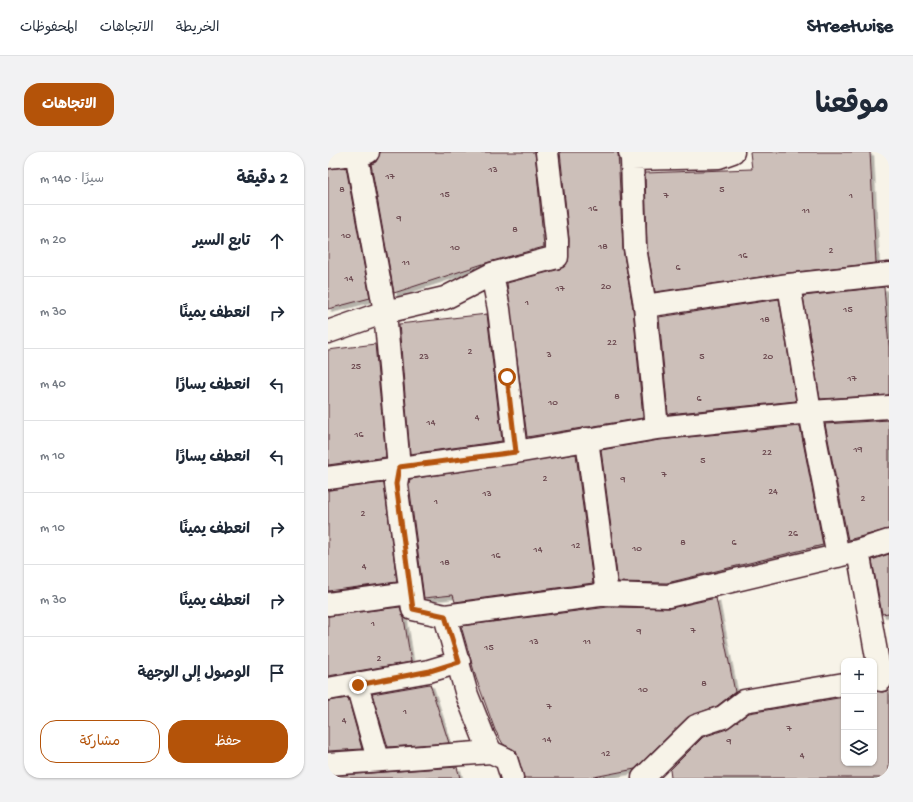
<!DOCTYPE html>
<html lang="ar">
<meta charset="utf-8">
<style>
:root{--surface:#fff;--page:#f2f2f3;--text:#1f2937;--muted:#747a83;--line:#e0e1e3;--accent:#b45309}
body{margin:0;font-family:"Gochi Hand","Playpen Sans Arabic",sans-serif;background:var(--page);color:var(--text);direction:rtl}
.controls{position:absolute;right:12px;bottom:12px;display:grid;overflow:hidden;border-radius:8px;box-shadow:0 1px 3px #0004}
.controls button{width:36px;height:36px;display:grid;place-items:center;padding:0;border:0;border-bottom:1px solid var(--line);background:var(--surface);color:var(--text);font:20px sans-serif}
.stop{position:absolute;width:12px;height:12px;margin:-9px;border:3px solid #b45309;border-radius:50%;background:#fff}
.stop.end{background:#b45309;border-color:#fff;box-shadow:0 1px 4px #0008}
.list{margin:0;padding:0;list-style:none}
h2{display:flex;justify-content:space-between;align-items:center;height:52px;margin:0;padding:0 16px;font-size:17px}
h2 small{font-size:13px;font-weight:400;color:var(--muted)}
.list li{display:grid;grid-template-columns:26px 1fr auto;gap:12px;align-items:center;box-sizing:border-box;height:72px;padding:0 16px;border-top:1px solid var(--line)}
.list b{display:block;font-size:15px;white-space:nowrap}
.list em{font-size:13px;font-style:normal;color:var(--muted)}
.actions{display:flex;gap:8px;padding:12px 16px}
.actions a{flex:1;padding:9px 0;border:1px solid var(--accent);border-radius:16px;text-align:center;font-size:14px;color:var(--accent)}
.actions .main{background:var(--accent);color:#fff}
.icon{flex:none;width:22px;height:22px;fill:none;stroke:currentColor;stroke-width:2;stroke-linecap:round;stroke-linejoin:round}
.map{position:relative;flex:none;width:561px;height:626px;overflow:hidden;direction:ltr;border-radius:16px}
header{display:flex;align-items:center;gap:24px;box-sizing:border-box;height:56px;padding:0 20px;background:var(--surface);border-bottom:1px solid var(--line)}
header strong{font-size:19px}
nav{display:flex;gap:22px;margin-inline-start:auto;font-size:14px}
.intro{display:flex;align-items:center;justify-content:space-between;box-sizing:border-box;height:96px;padding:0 24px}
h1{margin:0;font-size:28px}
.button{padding:10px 18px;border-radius:16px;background:var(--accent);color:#fff;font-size:14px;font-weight:700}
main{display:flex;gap:24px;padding:0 24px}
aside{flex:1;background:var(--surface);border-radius:16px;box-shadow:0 1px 3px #0004}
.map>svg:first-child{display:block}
</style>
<header>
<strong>Streetwise</strong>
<nav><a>الخريطة</a><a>الاتجاهات</a><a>المحفوظات</a></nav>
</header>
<div class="intro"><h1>موقعنا</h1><a class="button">الاتجاهات</a></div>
<main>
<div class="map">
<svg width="561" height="626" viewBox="0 0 561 626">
<defs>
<filter id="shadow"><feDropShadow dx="3.5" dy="3.5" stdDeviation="0" flood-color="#0004"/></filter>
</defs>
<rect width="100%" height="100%" fill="#f7f3e8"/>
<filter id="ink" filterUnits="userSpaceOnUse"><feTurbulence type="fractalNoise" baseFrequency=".025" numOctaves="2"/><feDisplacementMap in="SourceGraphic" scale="8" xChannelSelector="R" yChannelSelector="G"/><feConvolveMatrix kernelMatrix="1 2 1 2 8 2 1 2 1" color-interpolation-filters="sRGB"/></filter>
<g filter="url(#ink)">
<path fill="#ccbfb9" stroke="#4a1f2b" filter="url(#shadow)" d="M 52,0 L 207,0 L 216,95 L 161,110 L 66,141 L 43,12 L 48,10 Z
M 232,0 L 290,0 L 295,97 L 305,156 L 315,266 L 199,285 L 179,131 L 232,117 L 240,110 L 241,87 Z
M 422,0 L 542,0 L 548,111 L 460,121 L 327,140 L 319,95 L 317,21 L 424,17 Z
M 18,15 L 42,146 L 0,157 L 0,17 Z
M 556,135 L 561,195 L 561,243 L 492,247 L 475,144 Z
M 451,147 L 468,249 L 340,262 L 331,165 Z
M 159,162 L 174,289 L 82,302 L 71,172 Z
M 47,192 L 58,305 L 0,313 L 0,198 Z
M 561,268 L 561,377 L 520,388 L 497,272 Z
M 472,274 L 495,393 L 339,431 L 290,430 L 273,298 L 331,288 Z
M 248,302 L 265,431 L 127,450 L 125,443 L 96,446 L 81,332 L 82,327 Z
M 56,331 L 69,430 L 0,439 L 0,338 Z
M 561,402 L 561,461 L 554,462 L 544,408 Z
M 388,446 L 407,540 L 389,554 L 360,565 L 307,617 L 261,626 L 196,626 L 188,599 L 175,592 L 167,578 L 148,526 L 133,474 L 280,455 L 343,456 Z
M 72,455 L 76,466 L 83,510 L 0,524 L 0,464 Z
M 102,532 L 121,591 L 60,595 L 44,542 Z
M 561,538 L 561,626 L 343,626 L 342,618 L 375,585 L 399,577 L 421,561 L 516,545 L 516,611 L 546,611 L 546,539 L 555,540 Z
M 20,546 L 34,597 L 0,599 L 0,549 Z
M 129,615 L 132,626 L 0,626 L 0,624 Z"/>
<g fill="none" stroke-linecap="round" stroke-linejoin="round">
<g stroke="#4a1f2b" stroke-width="25">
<path id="minor" d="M 28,0 L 57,160 L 71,315 L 68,332 L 85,457 L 117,464 L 279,442 L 340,444 L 530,399 L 561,389
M 302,0 L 304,7 L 307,96 L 317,154 L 329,276
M 0,5 L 40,0
M 304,7 L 391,5 L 405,0
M 164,122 L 229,105 L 229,88 L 219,0
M 461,133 L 482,260 L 510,404
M 317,154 L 461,133 L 561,122
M 0,180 L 57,160 L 117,146 L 164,122 L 171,157 L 188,300 L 329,276 L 482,260 L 561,255
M 259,287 L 279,442
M 0,326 L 188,300
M 530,399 L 553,528
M 0,452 L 81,441
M 117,464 L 139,543 L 156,586 L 163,600 L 178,607 L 184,626
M 29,533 L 50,607
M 0,537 L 101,519 L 131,510
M 0,612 L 163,600
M 315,626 L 368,574 L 395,565 L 416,549 L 516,532"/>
</g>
<use href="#minor" stroke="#f7f3e8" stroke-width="22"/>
</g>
</g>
<g fill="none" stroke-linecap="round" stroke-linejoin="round" filter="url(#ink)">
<path stroke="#b45309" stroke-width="5" d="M 30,533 L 102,519 L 131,510 L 117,464 L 85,457 L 68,332 L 71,315 L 188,300 L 179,225"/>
</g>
<g text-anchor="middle" stroke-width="3" stroke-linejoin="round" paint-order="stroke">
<g font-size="10" fill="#6a474e">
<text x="165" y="20">13</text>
<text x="62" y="27">17</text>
<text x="14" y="40">8</text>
<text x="394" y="40">5</text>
<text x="117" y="45">15</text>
<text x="338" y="46">7</text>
<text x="523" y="46">1</text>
<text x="265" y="59">16</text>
<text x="478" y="61">11</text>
<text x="71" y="69">9</text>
<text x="187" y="80">8</text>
<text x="18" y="86">10</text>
<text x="275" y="97">18</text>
<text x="127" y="98">10</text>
<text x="503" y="101">2</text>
<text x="415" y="106">16</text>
<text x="78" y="113">11</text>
<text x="350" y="118">6</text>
<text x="21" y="129">14</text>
<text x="278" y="137">20</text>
<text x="232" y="139">17</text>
<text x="199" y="153">1</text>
<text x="520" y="160">15</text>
<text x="437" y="170">18</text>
<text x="284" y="193">22</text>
<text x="142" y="202">2</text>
<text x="221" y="205">3</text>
<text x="96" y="207">23</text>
<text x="374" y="207">5</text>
<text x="440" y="207">20</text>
<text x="28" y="217">25</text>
<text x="524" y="229">17</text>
<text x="289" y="247">8</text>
<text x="371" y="249">6</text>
<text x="225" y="253">10</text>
<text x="149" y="268">4</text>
<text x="103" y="273">14</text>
<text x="31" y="285">16</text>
<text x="530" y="300">19</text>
<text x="439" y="303">22</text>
<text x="375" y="311">5</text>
<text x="336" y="325">7</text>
<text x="217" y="329">2</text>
<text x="295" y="330">9</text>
<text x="445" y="342">24</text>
<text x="159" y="344">13</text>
<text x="535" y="349">2</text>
<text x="108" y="352">1</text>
<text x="35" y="364">2</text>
<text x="465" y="384">26</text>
<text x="355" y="393">8</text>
<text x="406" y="393">6</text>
<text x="248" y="396">12</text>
<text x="309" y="399">10</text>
<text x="210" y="400">14</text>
<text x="168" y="406">16</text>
<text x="117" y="413">18</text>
<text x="36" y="417">4</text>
<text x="45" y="474">1</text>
<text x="365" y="481">7</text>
<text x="311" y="482">9</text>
<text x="206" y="492">13</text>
<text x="259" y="492">11</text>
<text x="161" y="498">15</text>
<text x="51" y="509">2</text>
<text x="376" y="534">8</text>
<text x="315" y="540">10</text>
<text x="221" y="557">7</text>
<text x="77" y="562">1</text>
<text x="16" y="571">4</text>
<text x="461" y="579">7</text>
<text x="219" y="590">14</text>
<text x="401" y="592">9</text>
<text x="278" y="604">12</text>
<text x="474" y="606">4</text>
</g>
</g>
</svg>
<div class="controls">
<button>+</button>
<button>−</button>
<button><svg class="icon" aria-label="layers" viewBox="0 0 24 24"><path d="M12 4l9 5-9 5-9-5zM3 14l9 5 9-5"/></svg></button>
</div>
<div class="stop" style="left:179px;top:225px"></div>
<div class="stop end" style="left:30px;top:533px"></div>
</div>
<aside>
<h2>2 دقيقة<small>سيرًا · 140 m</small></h2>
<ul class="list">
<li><svg class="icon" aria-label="ahead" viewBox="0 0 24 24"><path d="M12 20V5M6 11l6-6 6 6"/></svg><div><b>تابع السير</b></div><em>20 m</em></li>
<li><svg class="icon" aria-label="right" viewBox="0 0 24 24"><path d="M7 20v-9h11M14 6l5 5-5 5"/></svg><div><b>انعطف يمينًا</b></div><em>30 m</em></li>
<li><svg class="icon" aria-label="left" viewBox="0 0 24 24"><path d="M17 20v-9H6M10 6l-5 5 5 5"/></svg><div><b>انعطف يسارًا</b></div><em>40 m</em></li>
<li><svg class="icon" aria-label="left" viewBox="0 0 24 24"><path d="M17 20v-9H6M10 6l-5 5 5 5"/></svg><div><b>انعطف يسارًا</b></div><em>10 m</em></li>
<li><svg class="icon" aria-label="right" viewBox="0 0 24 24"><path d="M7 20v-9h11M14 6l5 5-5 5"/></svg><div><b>انعطف يمينًا</b></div><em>10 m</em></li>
<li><svg class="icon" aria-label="right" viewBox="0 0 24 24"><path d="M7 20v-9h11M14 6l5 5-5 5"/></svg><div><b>انعطف يمينًا</b></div><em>30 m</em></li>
<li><svg class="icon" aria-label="arrive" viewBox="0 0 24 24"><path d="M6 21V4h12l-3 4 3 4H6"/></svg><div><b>الوصول إلى الوجهة</b></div></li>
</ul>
<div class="actions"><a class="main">حفظ</a><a>مشاركة</a></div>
</aside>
</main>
